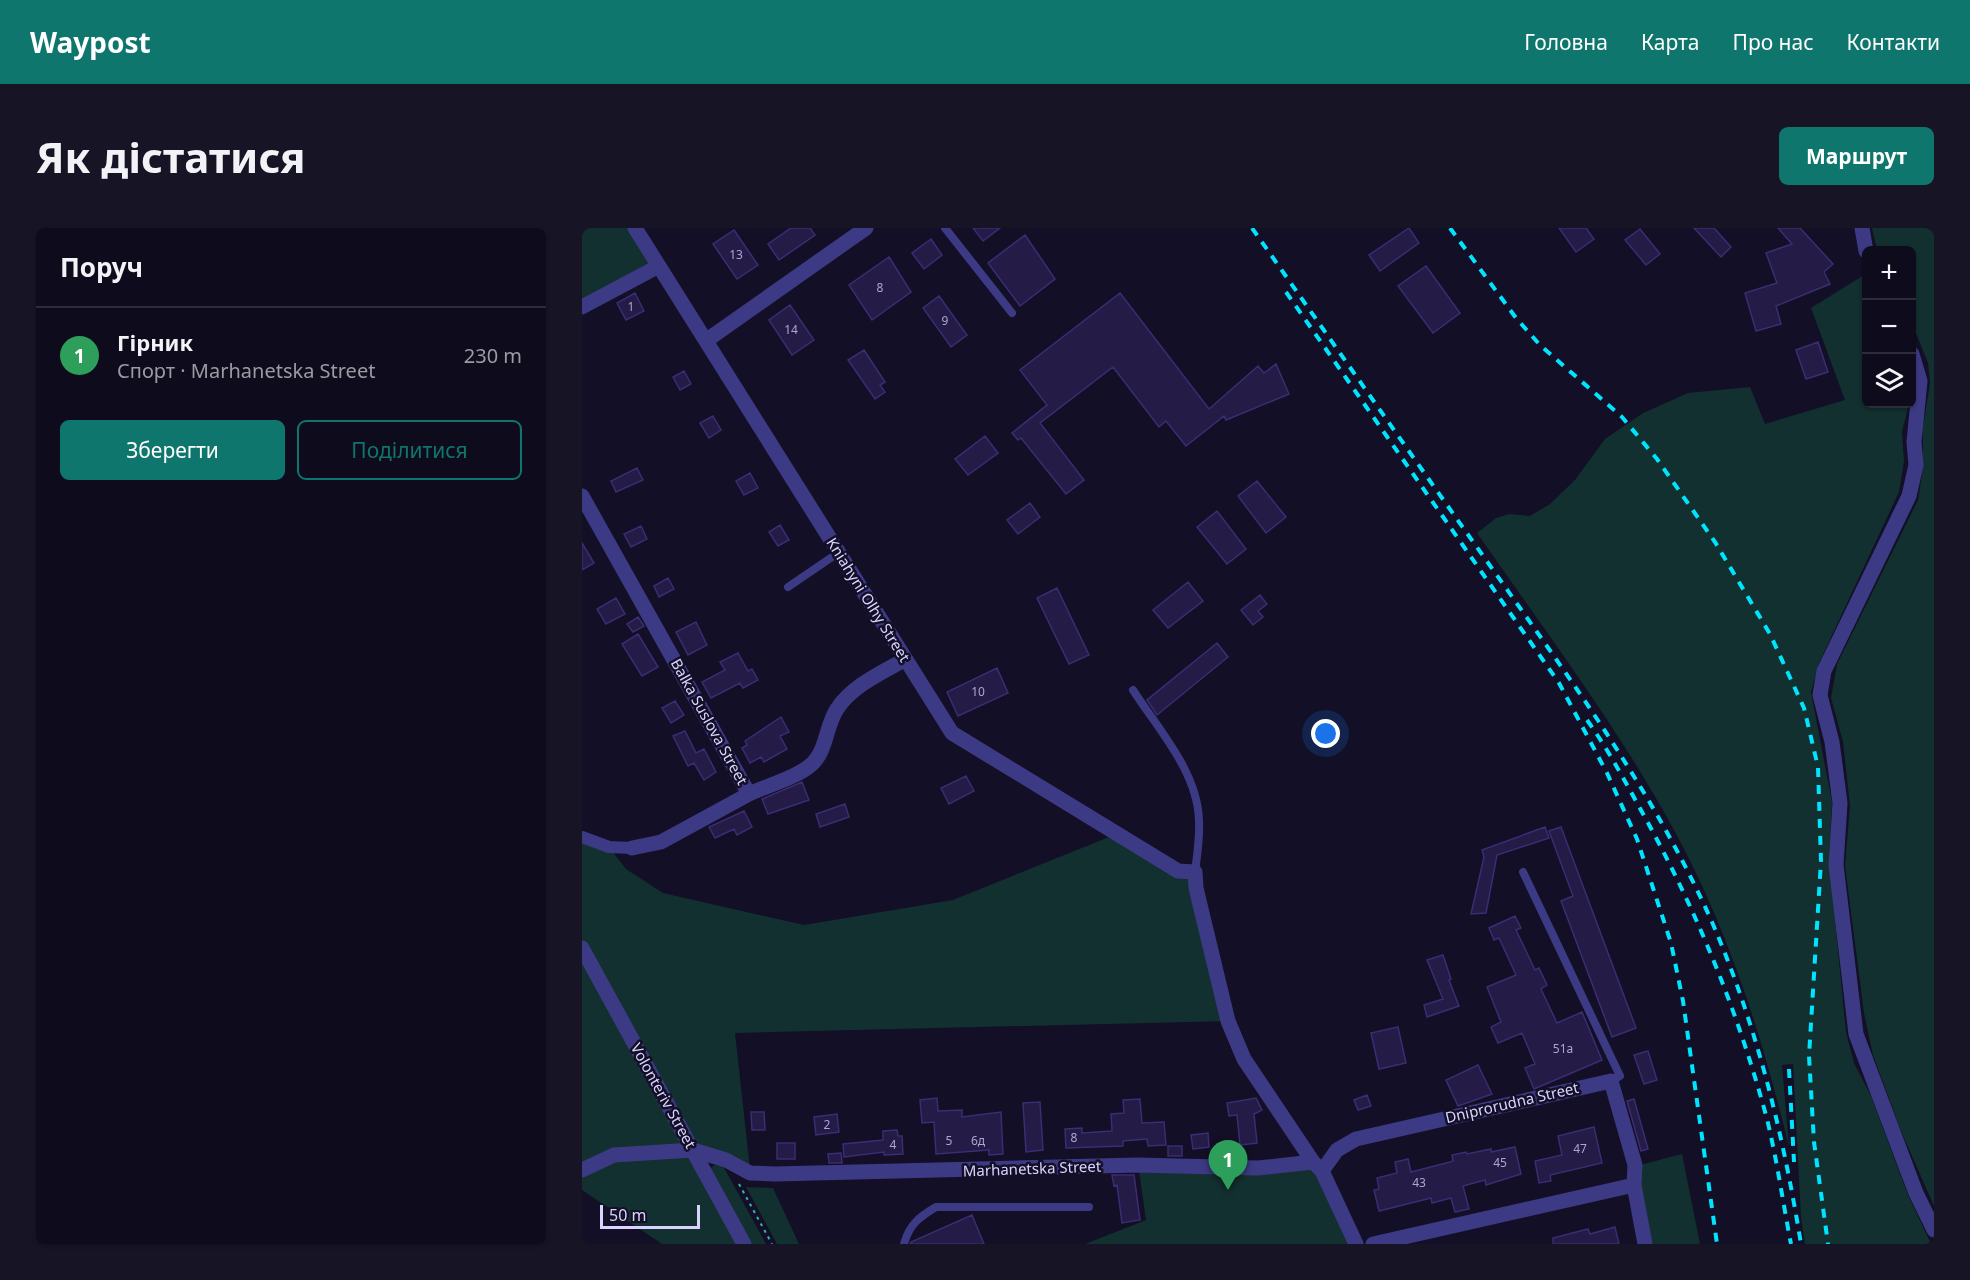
<!DOCTYPE html>
<html lang="uk">
<meta charset="utf-8">
<style>
:root{--surface:#0e0b1c;--page:#171425;--text:#f1f3f6;--muted:#9b9ba3;--line:#2e2b3b;--accent:#0f766e}
body{margin:0;font-family:"Noto Sans",sans-serif;background:var(--page);color:var(--text)}
.controls{position:absolute;right:18px;top:18px;display:grid;overflow:hidden;border-radius:9px;box-shadow:0 2px 4px #0004}
.controls button{width:54px;height:54px;display:grid;place-items:center;padding:0;border:0;border-bottom:2px solid var(--line);background:var(--surface);color:var(--text);font:30px sans-serif}
.scale{position:absolute;left:18px;bottom:15px;width:100px;box-sizing:border-box;padding-left:6px;border:3px solid #d9d4ff;border-top:0;font-size:16px;line-height:21px;white-space:nowrap;color:#d9d4ff;-webkit-text-stroke:4px #130f26;paint-order:stroke}
.you{position:absolute;left:744px;top:506px;width:21px;height:21px;margin:-15px;border:4px solid #fff;border-radius:50%;background:#1a73e8;box-shadow:0 0 0 9px #1a73e833}
.badge{display:grid;place-items:center;width:39px;height:39px;border-radius:50%;background:var(--accent);color:#fff;font-size:20px;font-weight:700}
.pin{position:absolute;translate:-50% -50px;filter:drop-shadow(0 2px 3px #0008)}
.pin::after{content:'';position:absolute;top:32px;width:21px;height:18px;background:inherit;clip-path:polygon(0 0,100% 0,50% 100%)}
.list{margin:0;padding:0;list-style:none}
h2{display:flex;justify-content:space-between;align-items:center;height:78px;margin:0;padding:0 24px;font-size:26px}
h2 small{font-size:20px;font-weight:400;color:var(--muted)}
.list li{display:grid;grid-template-columns:39px 1fr auto;gap:18px;align-items:center;box-sizing:border-box;height:96px;padding:0 24px;border-top:2px solid var(--line)}
.list b{display:block;font-size:22px;white-space:nowrap}
.list p{margin:0;font-size:20px;white-space:nowrap;color:var(--muted)}
.list em{font-size:20px;font-style:normal;color:var(--muted)}
.actions{display:flex;gap:12px;padding:18px 24px}
.actions a{flex:1;padding:14px 0;border:2px solid var(--accent);border-radius:9px;text-align:center;font-size:21px;color:var(--accent)}
.actions .main{background:var(--accent);color:#fff}
.icon{flex:none;width:33px;height:33px;fill:none;stroke:currentColor;stroke-width:2;stroke-linecap:round;stroke-linejoin:round}
.map{position:relative;flex:none;width:1352px;height:1016px;overflow:hidden;border-radius:9px}
header{display:flex;align-items:center;gap:36px;box-sizing:border-box;height:84px;padding:0 30px;background:var(--accent);color:#fff}
header strong{font-size:28px}
nav{display:flex;gap:33px;margin-inline-start:auto;font-size:21px}
.intro{display:flex;align-items:center;justify-content:space-between;box-sizing:border-box;height:144px;padding:0 36px}
h1{margin:0;font-size:42px}
.button{padding:15px 27px;border-radius:9px;background:var(--accent);color:#fff;font-size:21px;font-weight:700}
main{display:flex;gap:36px;padding:0 36px}
aside{flex:1;background:var(--surface);border-radius:9px;box-shadow:0 2px 4px #0004}
.map>svg:first-child{display:block}
</style>
<header>
<strong>Waypost</strong>
<nav><a>Головна</a><a>Карта</a><a>Про нас</a><a>Контакти</a></nav>
</header>
<div class="intro"><h1>Як дістатися</h1><a class="button">Маршрут</a></div>
<main>
<aside>
<h2>Поруч<small></small></h2>
<ul class="list">
<li><span class="badge" style="background:#2e9e5b">1</span><div><b>Гірник</b><p>Спорт · Marhanetska Street</p></div><em>230 m</em></li>
</ul>
<div class="actions"><a class="main">Зберегти</a><a>Поділитися</a></div>
</aside>
<div class="map">
<svg width="1352" height="1016" viewBox="0 0 1352 1016">
<rect width="100%" height="100%" fill="#130f26"/>
<path fill="#12302f" d="M 0,0 L 53,0 L 77,38 L 0,79 Z
M 1290,0 L 1352,0 L 1352,978 L 1319,903 L 1291,827 L 1282,785 L 1263,638 L 1268,578 L 1261,514 L 1249,470 L 1255,436 L 1336,272 L 1341,240 L 1341,199 L 1348,155 L 1346,135 L 1330,95 L 1330,22 L 1295,22 Z
M 1282,47 L 1284,52 L 1284,176 L 1327,176 L 1320,204 L 1322,233 L 1317,264 L 1237,435 L 1229,464 L 1250,574 L 1247,631 L 1264,804 L 1272,835 L 1289,868 L 1326,967 L 1349,1016 L 1223,1016 L 1219,989 L 1211,836 L 1200,837 L 1207,919 C 1179,803 1142,688 1082,584 C 1027,487 959,397 895,305 L 914,290 L 927,286 L 948,288 L 968,276 L 993,252 L 1023,211 L 1061,185 L 1106,165 L 1168,159 L 1183,196 L 1263,172 L 1229,80 Z
M 537,605 L 613,644 L 646,793 L 153,805 L 168,941 L 112,923 L 162,1016 L 80,1016 L 0,962 L 0,609 L 27,619 L 44,641 L 81,665 L 222,697 L 371,672 Z
M 1100,926 L 1118,1016 L 1067,1016 L 1057,957 L 1058,937 Z
M 132,937 L 141,938 L 184,1016 L 167,1016 L 128,941 Z
M 729,940 L 739,950 L 769,1016 L 503,1016 L 564,992 L 557,943 Z
M 164,959 L 191,960 L 217,1016 L 195,1016 Z"/>
<path fill="#241b47" stroke="#3b2d73" stroke-width="1.5" d="M 209,0 L 228,0 L 233,7 L 197,32 L 186,16 Z
M 391,0 L 418,0 L 401,13 Z
M 827,0 L 837,15 L 798,43 L 787,27 Z
M 977,0 L 1004,0 L 1012,11 L 994,24 Z
M 1112,0 L 1132,0 L 1149,19 L 1139,29 Z
M 1196,0 L 1218,0 L 1251,36 L 1242,44 L 1248,56 L 1194,78 L 1199,96 L 1174,103 L 1163,65 L 1195,55 L 1184,25 L 1210,16 Z
M 1058,1 L 1078,26 L 1064,37 L 1043,12 Z
M 152,2 L 176,37 L 155,51 L 131,16 Z
M 443,7 L 473,51 L 438,78 L 406,35 Z
M 349,11 L 360,27 L 342,41 L 330,25 Z
M 307,29 L 329,64 L 290,92 L 267,57 Z
M 844,38 L 878,85 L 851,105 L 816,58 Z
M 53,65 L 62,83 L 44,92 L 35,75 Z
M 538,65 L 627,181 L 676,138 L 682,145 L 694,136 L 707,166 L 644,192 L 642,188 L 604,218 L 584,193 L 577,199 L 531,139 L 458,195 L 502,252 L 484,266 L 439,210 L 436,212 L 430,205 L 465,177 L 438,142 Z
M 357,68 L 385,107 L 369,119 L 341,80 Z
M 208,77 L 232,112 L 210,127 L 187,92 Z
M 1236,114 L 1246,144 L 1224,151 L 1214,122 Z
M 282,122 L 303,154 L 298,157 L 303,164 L 293,171 L 266,132 Z
M 102,143 L 109,156 L 98,162 L 91,149 Z
M 131,188 L 139,202 L 127,210 L 118,195 Z
M 403,208 L 416,225 L 386,247 L 373,231 Z
M 55,240 L 61,252 L 34,264 L 29,253 Z
M 168,245 L 176,260 L 162,267 L 154,253 Z
M 675,253 L 704,289 L 684,305 L 656,268 Z
M 448,275 L 458,289 L 436,306 L 425,292 Z
M 635,283 L 664,321 L 645,336 L 615,299 Z
M 198,297 L 207,312 L 196,318 L 187,304 Z
M 59,298 L 65,311 L 49,319 L 42,306 Z
M 0,315 L 12,335 L 0,342 Z
M 86,350 L 92,361 L 77,369 L 72,358 Z
M 606,354 L 621,373 L 586,400 L 571,382 Z
M 475,360 L 507,427 L 487,436 L 455,370 Z
M 678,367 L 685,376 L 676,383 L 681,389 L 671,397 L 659,382 Z
M 34,370 L 43,386 L 24,396 L 15,381 Z
M 56,389 L 62,398 L 51,404 L 45,396 Z
M 114,394 L 125,417 L 106,427 L 94,404 Z
M 56,406 L 76,439 L 60,448 L 40,416 Z
M 635,415 L 646,429 L 575,487 L 565,472 Z
M 156,425 L 166,443 L 170,441 L 176,452 L 161,460 L 158,455 L 129,470 L 120,454 L 143,442 L 138,434 Z
M 415,440 L 426,465 L 376,488 L 365,464 Z
M 93,473 L 102,487 L 89,495 L 80,480 Z
M 199,489 L 207,504 L 198,508 L 205,521 L 182,534 L 179,529 L 168,535 L 160,520 L 165,517 L 163,513 Z
M 103,503 L 114,525 L 122,521 L 134,544 L 122,552 L 112,535 L 106,538 L 91,508 Z
M 384,548 L 392,563 L 367,576 L 359,560 Z
M 220,554 L 227,572 L 186,586 L 180,571 Z
M 263,576 L 267,589 L 238,599 L 234,586 Z
M 162,583 L 170,599 L 155,607 L 152,601 L 133,610 L 127,599 Z
M 963,599 L 967,610 L 915,627 L 904,685 L 889,686 L 902,629 L 900,622 Z
M 979,599 L 1054,800 L 1030,809 L 979,673 L 991,668 L 967,603 Z
M 933,688 L 939,700 L 934,702 L 953,742 L 957,740 L 965,757 L 959,761 L 975,795 L 1000,784 L 1020,832 L 952,861 L 943,840 L 953,836 L 940,805 L 916,815 L 909,799 L 919,794 L 905,759 L 934,747 L 917,710 L 912,712 L 907,700 Z
M 861,727 L 869,751 L 867,752 L 877,778 L 845,789 L 842,777 L 861,771 L 845,732 Z
M 816,799 L 824,835 L 797,841 L 789,805 Z
M 1066,823 L 1075,852 L 1062,856 L 1052,827 Z
M 896,837 L 910,866 L 876,878 L 864,852 Z
M 785,867 L 789,878 L 776,882 L 772,872 Z
M 355,870 L 356,883 L 380,882 L 380,889 L 419,884 L 421,926 L 407,927 L 407,922 L 354,926 L 352,894 L 340,895 L 338,872 Z
M 674,870 L 680,882 L 672,886 L 675,915 L 658,917 L 655,887 L 647,888 L 645,875 Z
M 558,871 L 560,895 L 582,894 L 584,917 L 566,918 L 565,911 L 541,913 L 541,918 L 484,920 L 483,901 L 500,900 L 500,905 L 530,903 L 529,886 L 542,885 L 541,872 Z
M 1052,871 L 1066,921 L 1059,923 L 1045,873 Z
M 458,874 L 461,922 L 444,924 L 441,875 Z
M 169,884 L 182,884 L 183,902 L 170,902 Z
M 255,886 L 257,904 L 234,907 L 232,889 Z
M 1012,899 L 1020,935 L 968,947 L 969,953 L 957,955 L 953,933 L 980,927 L 976,908 Z
M 315,902 L 316,908 L 320,908 L 321,926 L 302,927 L 302,924 L 262,929 L 261,916 L 301,912 L 301,903 Z
M 626,905 L 627,919 L 611,921 L 609,907 Z
M 195,915 L 213,915 L 213,931 L 195,931 Z
M 586,918 L 600,918 L 600,928 L 586,928 Z
M 933,919 L 939,946 L 904,957 L 903,952 L 881,958 L 887,981 L 873,984 L 869,970 L 850,975 L 849,970 L 797,983 L 792,962 L 797,961 L 795,950 L 815,945 L 813,934 L 826,931 L 829,944 L 868,934 L 871,933 L 870,927 L 884,924 L 885,926 L 909,921 L 909,924 Z
M 259,925 L 260,935 L 247,935 L 246,926 Z
M 530,947 L 552,947 L 558,992 L 540,995 L 535,957 L 532,958 Z
M 390,987 L 402,1016 L 328,1016 L 329,1014 Z
M 1033,999 L 1037,1016 L 971,1016 L 971,1010 L 1006,1001 L 1008,1006 Z"/>
<g fill="none" stroke-linecap="round" stroke-linejoin="round">
<path stroke="#2fb8b0" stroke-width="2" stroke-dasharray="3 4.5" stroke-linecap="butt" d="M 157,956 L 190,1016"/>
<path stroke="#3d3a85" stroke-width="8" d="M 363,0 L 430,85
M 206,359 L 256,325
M 551,462 C 576,501 616,544 617,593 C 618,610 615,627 613,644
M 941,644 L 1038,848 L 1029,853
M 322,1016 C 327,997 337,989 354,979 L 507,979"/>
<path stroke="#3d3a85" stroke-width="12" d="M 0,609 L 27,619 L 50,620"/>
<path stroke="#3d3a85" stroke-width="15" d="M 53,0 L 370,505 L 596,643 L 613,644 L 614,660 L 646,793 L 662,831 L 731,934 L 740,943 L 774,1016
M 1280,0 L 1284,23
M 0,79 L 77,38
M 125,112 L 284,0
M 1330,126 L 1338,153 L 1332,214 L 1334,237 L 1327,268 L 1242,443 L 1238,467 L 1250,514 L 1258,575 L 1254,637 L 1274,806 L 1334,965 L 1352,1002
M 0,268 L 167,566 C 186,557 214,550 230,536 C 245,522 244,497 255,481 C 270,458 299,445 322,432
M 50,620 L 79,614 L 167,566
M 0,942 L 32,927 L 111,922 L 144,932 L 168,945 L 193,946 L 556,937 L 676,940 L 731,934
M 740,943 L 755,922 L 774,911 L 1029,853 L 1053,937 L 1052,957 L 1063,1016
M 791,1016 L 1052,957"/>
<path stroke="#3d3a85" stroke-width="15" d="M 0,720 L 162,1016"/>
<path stroke="#00e5ff" stroke-width="4" stroke-dasharray="9 8" stroke-linecap="butt" d="M 670,0 C 751,115 832,231 914,346 C 993,458 1074,568 1130,694 C 1175,798 1201,905 1219,1016
M 868,0 L 934,90 L 958,117 L 1040,189 L 1075,231 L 1133,314 L 1188,406 L 1222,480 L 1236,539 L 1239,633 L 1227,828 L 1232,914 L 1246,1016
M 704,64 L 977,455 L 1025,545 L 1055,611 L 1089,715 L 1101,773 L 1135,1016
M 1005,492 C 1028,524 1046,559 1065,593 C 1117,688 1157,787 1185,891 C 1195,932 1201,975 1209,1016
M 1207,841 L 1212,934"/>
</g>
<g text-anchor="middle" stroke-width="5" stroke-linejoin="round" paint-order="stroke">
<g font-size="12" fill="#aca6d1">
<text x="154" y="31">13</text>
<text x="298" y="64">8</text>
<text x="49" y="83">1</text>
<text x="363" y="97">9</text>
<text x="209" y="106">14</text>
<text x="396" y="468">10</text>
<text x="981" y="825">51а</text>
<text x="245" y="901">2</text>
<text x="492" y="914">8</text>
<text x="367" y="917">5</text>
<text x="396" y="917">6д</text>
<text x="311" y="921">4</text>
<text x="998" y="925">47</text>
<text x="918" y="939">45</text>
<text x="837" y="959">43</text>
</g>
<g font-size="15" fill="#d9d4ff" stroke="#130f26">
<text transform="translate(286 372) rotate(58)" y="5">Kniahyni Olhy Street</text>
<text transform="translate(127 494) rotate(61)" y="5">Balka Suslova Street</text>
<text transform="translate(81 868) rotate(61)" y="5">Volonteriv Street</text>
<text transform="translate(930 875) rotate(-13)" y="5">Dniprorudna Street</text>
<text transform="translate(450 941) rotate(-2)" y="5">Marhanetska Street</text>
</g>
</g>
</svg>
<div class="controls">
<button>+</button>
<button>−</button>
<button><svg class="icon" aria-label="layers" viewBox="0 0 24 24"><path d="M12 4l9 5-9 5-9-5zM3 14l9 5 9-5"/></svg></button>
</div>
<div class="scale">50 m</div>
<div class="you"></div>
<div class="pin badge" style="left:646px;top:962px;background:#2e9e5b">1</div>
</div>
</main>
